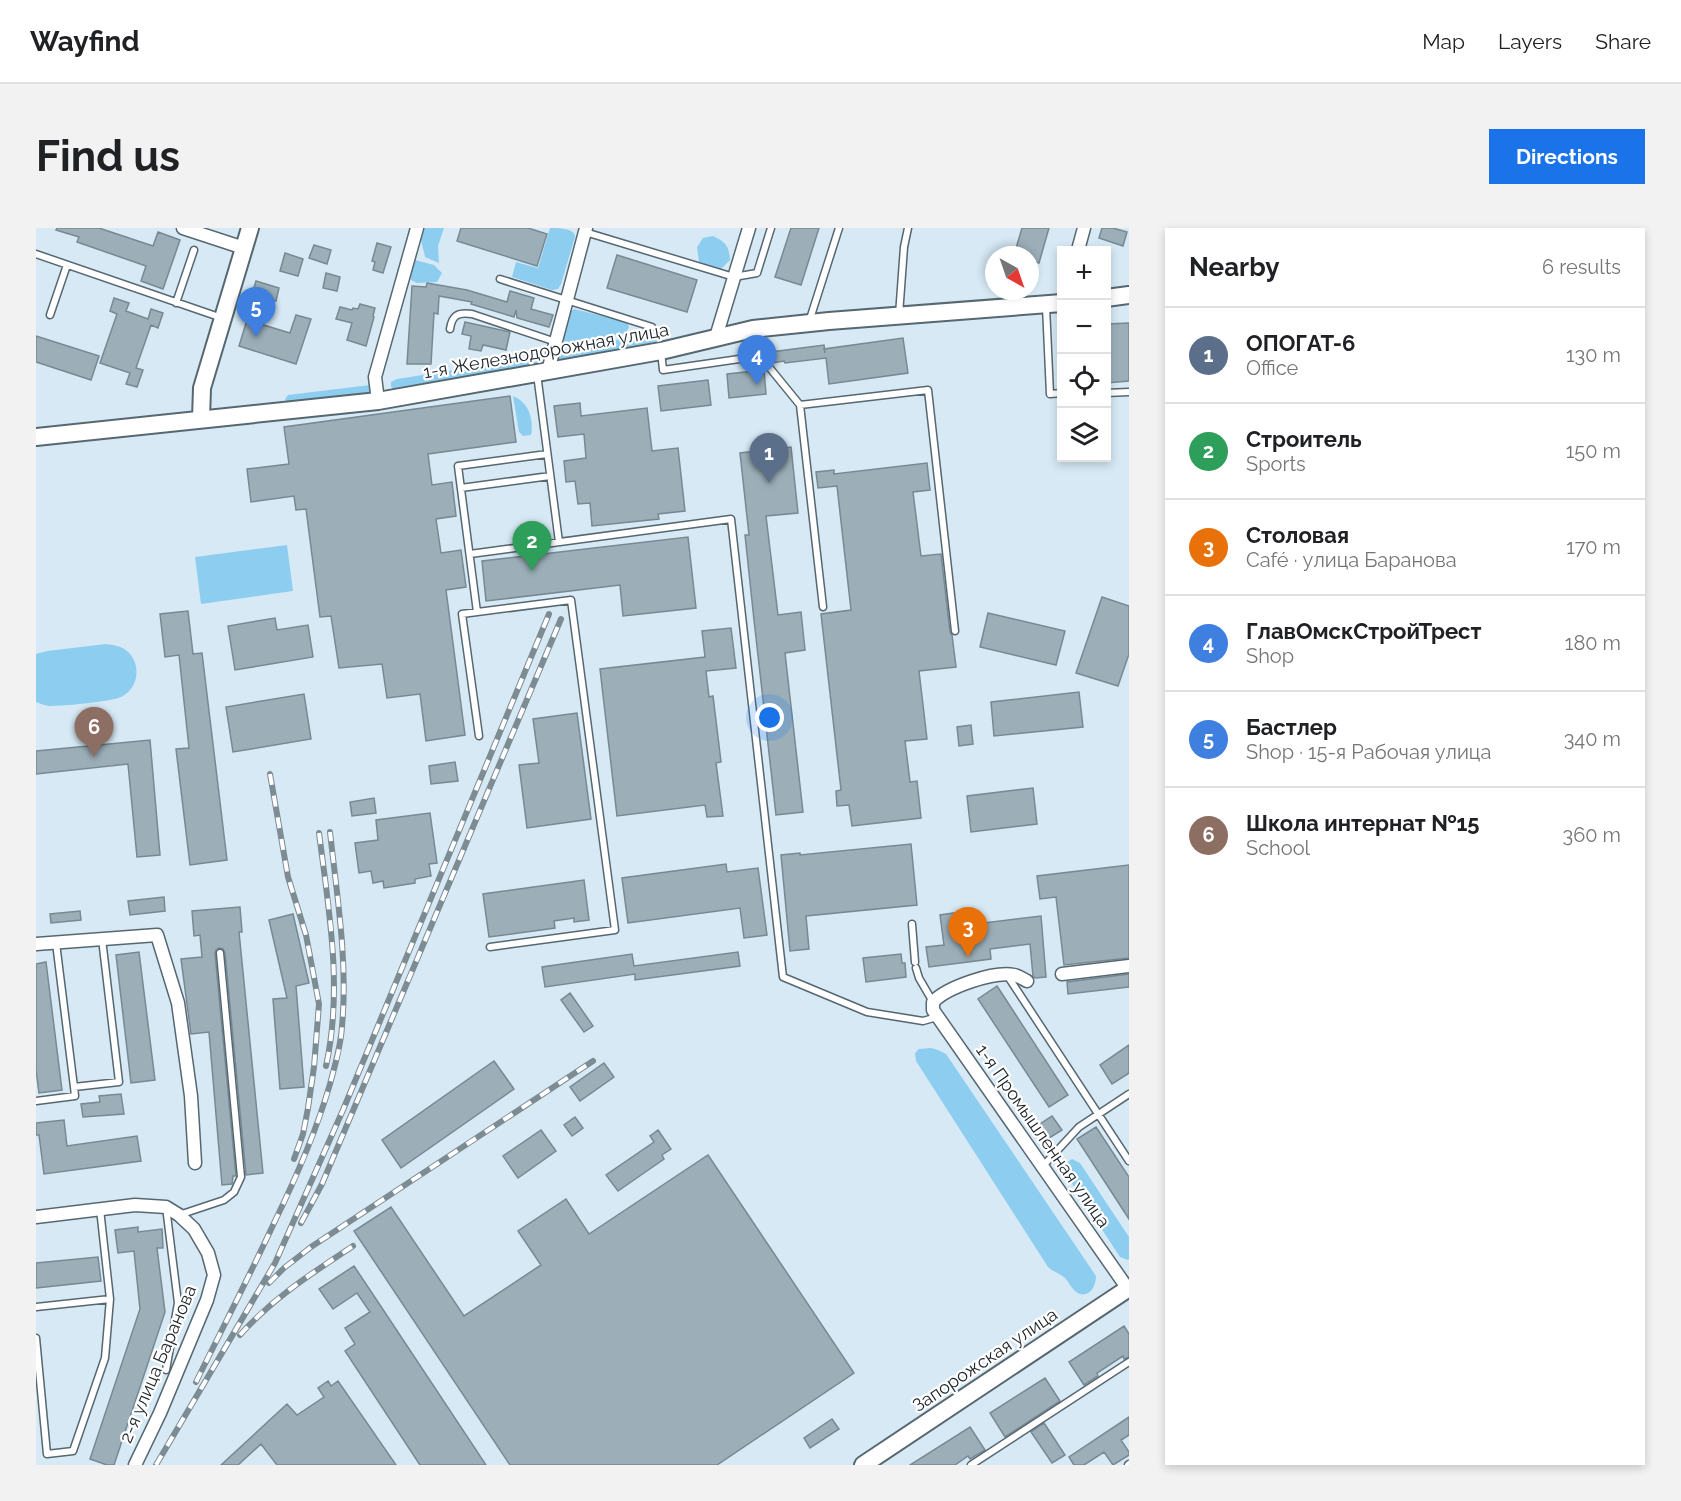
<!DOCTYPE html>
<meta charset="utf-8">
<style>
:root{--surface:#fff;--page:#f2f2f2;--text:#202124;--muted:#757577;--line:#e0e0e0;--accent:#1a73e8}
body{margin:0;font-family:Raleway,sans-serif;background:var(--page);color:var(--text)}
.controls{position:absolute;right:18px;top:18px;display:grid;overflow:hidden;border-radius:0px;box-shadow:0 3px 9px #0003}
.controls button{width:54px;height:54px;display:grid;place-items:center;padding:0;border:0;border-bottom:2px solid var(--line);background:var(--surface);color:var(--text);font:30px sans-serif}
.compass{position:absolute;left:949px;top:18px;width:54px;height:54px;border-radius:50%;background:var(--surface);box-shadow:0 3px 9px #0003;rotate:140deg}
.you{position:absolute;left:734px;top:490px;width:21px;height:21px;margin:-15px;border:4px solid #fff;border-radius:50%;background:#1a73e8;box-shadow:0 0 0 9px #1a73e833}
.badge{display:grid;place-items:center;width:39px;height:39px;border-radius:50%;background:var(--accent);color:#fff;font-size:20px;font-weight:700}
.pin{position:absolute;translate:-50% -50px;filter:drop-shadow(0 2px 3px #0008)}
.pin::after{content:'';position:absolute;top:32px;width:21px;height:18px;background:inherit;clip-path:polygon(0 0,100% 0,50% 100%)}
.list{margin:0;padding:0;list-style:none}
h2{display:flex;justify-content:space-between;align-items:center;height:78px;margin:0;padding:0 24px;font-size:26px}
h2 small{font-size:20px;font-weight:400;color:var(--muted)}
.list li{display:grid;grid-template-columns:39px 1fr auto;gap:18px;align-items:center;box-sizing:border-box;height:96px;padding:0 24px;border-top:2px solid var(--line)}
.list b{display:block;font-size:22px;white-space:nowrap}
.list p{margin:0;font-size:20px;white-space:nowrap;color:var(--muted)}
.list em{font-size:20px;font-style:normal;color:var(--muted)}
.icon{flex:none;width:33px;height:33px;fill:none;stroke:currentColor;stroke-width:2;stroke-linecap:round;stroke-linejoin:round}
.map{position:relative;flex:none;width:1093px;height:1237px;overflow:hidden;border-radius:0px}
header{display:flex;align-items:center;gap:36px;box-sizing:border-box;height:84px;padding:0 30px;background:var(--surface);border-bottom:2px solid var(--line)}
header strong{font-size:28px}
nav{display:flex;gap:33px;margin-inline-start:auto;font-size:21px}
.intro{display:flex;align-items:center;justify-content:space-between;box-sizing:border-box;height:144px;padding:0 36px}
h1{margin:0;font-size:42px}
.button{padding:15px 27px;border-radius:0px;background:var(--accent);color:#fff;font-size:21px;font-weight:700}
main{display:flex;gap:36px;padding:0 36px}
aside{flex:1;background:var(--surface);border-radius:0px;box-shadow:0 3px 9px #0003}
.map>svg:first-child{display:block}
</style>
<header>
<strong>Wayfind</strong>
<nav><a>Map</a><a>Layers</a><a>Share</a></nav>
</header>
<div class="intro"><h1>Find us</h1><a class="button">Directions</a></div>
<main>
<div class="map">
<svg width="1093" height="1237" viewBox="0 0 1093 1237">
<rect width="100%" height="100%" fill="#d6e9f5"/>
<path fill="#8dcef0" d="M 385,0 L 408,0 L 402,18 L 403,35 L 389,29 C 387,17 383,12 385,0 Z
M 514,0 C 523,0 531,0 538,5 L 539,9 L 525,56 L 522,61 L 516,62 L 476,49 L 480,34 L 502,40 Z
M 677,8 C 690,14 693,18 694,32 L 685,41 L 663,34 L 661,19 L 667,10 Z
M 379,32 L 398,37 L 406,45 L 401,54 L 381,55 L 375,52 C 372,44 373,38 379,32 Z
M 538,81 L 591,94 L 593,99 L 590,105 L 531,115 L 526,112 L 533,84 Z
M 616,105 L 620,106 L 622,112 L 619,114 L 530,133 L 525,133 L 522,129 L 523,125 L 527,122 Z
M 495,130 L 500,130 L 503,133 L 502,137 L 362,163 L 357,162 L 355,158 L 355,154 L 361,151 Z
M 334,157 L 338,159 L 338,163 L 334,166 L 251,175 L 249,171 L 252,167 Z
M 477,168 C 493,174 498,192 495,207 L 487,208 L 483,204 Z
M 251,317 L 257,363 L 165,376 L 159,329 Z
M 70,416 C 78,417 86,418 92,424 C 105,436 103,459 87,468 C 77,474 26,478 13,478 C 8,477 5,476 0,474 L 0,426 L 11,423 Z
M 895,820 L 902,822 L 910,826 L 1060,1048 C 1060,1062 1049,1073 1038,1062 C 1034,1058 1032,1053 1029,1050 C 1023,1045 1017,1044 1012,1039 L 880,833 L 879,825 L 883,821 Z
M 1036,931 L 1044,935 L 1093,1009 L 1093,1031 L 1092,1032 L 1084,1029 L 1029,945 L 1028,937 Z"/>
<path fill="#9cafb9" stroke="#778993" stroke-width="1.5" d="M 21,0 L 63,0 L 117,18 L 122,4 L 144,12 L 127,61 L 105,53 L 110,38 L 41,14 L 43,9 L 20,2 Z
M 425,0 L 492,0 L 511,6 L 501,38 L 421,13 Z
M 755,0 L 783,0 L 765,57 L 739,49 Z
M 986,0 L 1013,0 L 1003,35 L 994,32 L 994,27 L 978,27 Z
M 1066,0 L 1077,0 L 1091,4 L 1087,18 L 1063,10 Z
M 341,15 L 355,19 L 347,45 L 337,42 L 339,34 L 336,33 Z
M 278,17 L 295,22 L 291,36 L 273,30 Z
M 249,25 L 267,31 L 262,48 L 244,43 Z
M 581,27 L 661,52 L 651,84 L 571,60 Z
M 290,45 L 304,49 L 301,63 L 287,60 Z
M 220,53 L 243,60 L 240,73 L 216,66 Z
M 391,55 L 431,62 L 471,74 L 474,63 L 498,70 L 495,81 L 517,87 L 513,99 L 481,90 L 480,82 L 478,89 L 435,76 L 436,74 L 403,68 L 402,86 L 398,85 L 395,136 L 371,136 L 376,58 L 390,59 Z
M 78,70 L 93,75 L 90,83 L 112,91 L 115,81 L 127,85 L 122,100 L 115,97 L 100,140 L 107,142 L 101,159 L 90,156 L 94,145 L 64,135 L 81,86 L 74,83 Z
M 324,76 L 339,80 L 337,88 L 338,89 L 330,118 L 311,112 L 316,95 L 300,91 L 304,79 L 316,82 L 317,80 L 322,81 Z
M 260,87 L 275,91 L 260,136 L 203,118 L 211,92 L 254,105 Z
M 429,94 L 474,104 L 470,122 L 447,117 L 445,123 L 433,121 L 435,108 L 426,106 Z
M 1093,95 L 1093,153 L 1071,155 L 1071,96 Z
M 0,108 L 63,128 L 55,152 L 0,134 Z
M 867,110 L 872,145 L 793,156 L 790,130 L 749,135 L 748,133 L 737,135 L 735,124 L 788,117 L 789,125 L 788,121 Z
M 728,142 L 730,166 L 693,170 L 691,146 Z
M 672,152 L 675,177 L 625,183 L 622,158 Z
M 474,168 L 480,214 L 392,226 L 396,257 L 416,254 L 420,288 L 400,291 L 405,325 L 425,322 L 430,359 L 410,362 L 429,507 L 390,513 L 384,466 L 351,470 L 346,436 L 303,440 L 295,388 L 284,389 L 270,281 L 260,282 L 258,268 L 215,274 L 211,241 L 253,236 L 248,199 Z
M 544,175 L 545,188 L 611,180 L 616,223 L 642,220 L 649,283 L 622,286 L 623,291 L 556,298 L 554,275 L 542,276 L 539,253 L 530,254 L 528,233 L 550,230 L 548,206 L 522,209 L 518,178 Z
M 755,219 L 762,285 L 730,288 L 742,387 L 765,384 L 769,422 L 749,425 L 767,584 L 740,587 L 718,392 L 709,307 L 713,307 L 704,225 Z
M 891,235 L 894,262 L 877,264 L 885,328 L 905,326 L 914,404 L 916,407 L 920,439 L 883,443 L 891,511 L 869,513 L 874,554 L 881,553 L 885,590 L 816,598 L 813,577 L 801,578 L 800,563 L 805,562 L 785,386 L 815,382 L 801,258 L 782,260 L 780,244 L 798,242 L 798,246 Z
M 652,309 L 660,380 L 587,388 L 584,357 L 450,373 L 446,333 Z
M 1066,369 L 1093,378 L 1093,426 L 1082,458 L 1040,445 Z
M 152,383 L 157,426 L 166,425 L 191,632 L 154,637 L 140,521 L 153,520 L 143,427 L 129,429 L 124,386 Z
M 952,385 L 1029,403 L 1020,437 L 944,419 Z
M 239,390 L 241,402 L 272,397 L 277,429 L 199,442 L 192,398 Z
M 695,400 L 700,440 L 670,443 L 673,469 L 677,468 L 685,534 L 680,535 L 687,588 L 671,589 L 669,577 L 581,588 L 564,441 L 669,429 L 666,403 Z
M 1043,464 L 1047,499 L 958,508 L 955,474 Z
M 268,466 L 275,511 L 197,524 L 190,479 Z
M 541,485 L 555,591 L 491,600 L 483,537 L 503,535 L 497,491 Z
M 935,497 L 937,516 L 923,518 L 921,499 Z
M 114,512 L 124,627 L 101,629 L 92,536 L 0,546 L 0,523 Z
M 419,534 L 422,553 L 395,556 L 393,538 Z
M 997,560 L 1001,596 L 935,604 L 931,568 Z
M 338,570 L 340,585 L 316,588 L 314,574 Z
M 394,585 L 401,635 L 393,636 L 395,648 L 379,651 L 379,655 L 348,660 L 347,653 L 337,655 L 335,643 L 323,645 L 319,615 L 342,612 L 340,592 Z
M 875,616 L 881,677 L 770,688 L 773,721 L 754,723 L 745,627 L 764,625 L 764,627 Z
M 690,636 L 691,644 L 722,640 L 731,707 L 708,710 L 704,680 L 592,695 L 586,650 Z
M 1093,637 L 1093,730 L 1028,737 L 1020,669 L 1004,671 L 1001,648 Z
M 548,652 L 553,692 L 538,694 L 538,690 L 518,693 L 519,700 L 453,709 L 447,666 Z
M 128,669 L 129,683 L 94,687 L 92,673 Z
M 204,679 L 206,704 L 203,704 L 227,945 L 210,947 L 189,725 L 187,721 L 183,720 L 180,722 L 179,725 L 200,948 L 197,948 L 196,956 L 186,957 L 173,804 L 155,806 L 145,731 L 166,729 L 164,707 L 158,708 L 156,683 Z
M 44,683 L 45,692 L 15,695 L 14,686 Z
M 931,683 L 932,697 L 1005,688 L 1010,749 L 999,750 L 997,748 L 994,716 L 954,721 L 955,731 L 893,739 L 890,719 L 908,717 L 904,687 Z
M 257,686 L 273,755 L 260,758 L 268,859 L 244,861 L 237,771 L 251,770 L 233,692 Z
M 103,724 L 119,852 L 95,855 L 80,727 Z
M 702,724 L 704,738 L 599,752 L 599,746 L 509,759 L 506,739 L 596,726 L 598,738 Z
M 865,726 L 866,735 L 869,735 L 870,749 L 830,754 L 827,730 Z
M 10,734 L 26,862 L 3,865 L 0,842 L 0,736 Z
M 1093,746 L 1093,759 L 1032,766 L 1031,754 Z
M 961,758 L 1032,867 L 1013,879 L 942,771 Z
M 534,765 L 557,798 L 548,804 L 525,772 Z
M 1093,817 L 1093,845 L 1076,856 L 1064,837 Z
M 458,833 L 478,861 L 365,940 L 346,912 Z
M 568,835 L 578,849 L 544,873 L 534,859 Z
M 85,866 L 88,886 L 47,889 L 45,876 L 64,874 L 63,868 Z
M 1016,888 L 1026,902 L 1010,912 L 1001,898 Z
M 539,889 L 547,900 L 536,908 L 528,897 Z
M 28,892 L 31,918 L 101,908 L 105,933 L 8,946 L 3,907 L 0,907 L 0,895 Z
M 1060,899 L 1093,949 L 1093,991 L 1041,911 Z
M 505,902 L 520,923 L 482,950 L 467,928 Z
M 622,902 L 635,921 L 626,927 L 628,931 L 582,963 L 570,947 L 618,914 L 614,908 Z
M 672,927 L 818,1145 L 681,1237 L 474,1237 L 318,1003 L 355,979 L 428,1088 L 505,1037 L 482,1003 L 530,971 L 553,1006 Z
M 102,999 L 102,1004 L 126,1001 L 127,1020 L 121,1020 L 129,1084 L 78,1237 L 71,1237 L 54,1231 L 104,1081 L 98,1023 L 82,1025 L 79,1002 Z
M 62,1029 L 65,1053 L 0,1060 L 0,1035 Z
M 318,1038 L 340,1071 L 450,1237 L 384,1237 L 309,1123 L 319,1116 L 309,1100 L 334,1084 L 321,1065 L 297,1081 L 283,1061 Z
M 1088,1098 L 1093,1106 L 1093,1129 L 1088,1131 L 1087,1128 L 1061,1145 L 1062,1148 L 1048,1157 L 1033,1134 Z
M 1009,1150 L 1024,1173 L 969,1209 L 954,1185 Z
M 292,1153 L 295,1158 L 302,1153 L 360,1237 L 241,1237 L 225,1216 L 202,1237 L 185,1237 L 251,1176 L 261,1187 L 288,1169 L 282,1160 Z
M 1093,1189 L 1093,1207 L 1085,1212 L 1093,1224 L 1093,1227 L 1077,1237 L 1068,1224 L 1048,1237 L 1038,1237 L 1033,1229 Z
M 796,1191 L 803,1201 L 774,1220 L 768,1210 Z
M 1008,1195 L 1029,1227 L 1016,1235 L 995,1204 Z
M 934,1199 L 949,1222 L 934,1231 L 932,1228 L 919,1237 L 874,1237 Z"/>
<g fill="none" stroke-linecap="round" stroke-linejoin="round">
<g stroke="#566770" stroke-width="9">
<path id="lane" d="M 549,4 L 698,49 L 721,45 L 735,0
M 0,26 L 186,90
M 464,51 L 616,99
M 140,75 L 158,22
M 1010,78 L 1014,166 L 1026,165
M 14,87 L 31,37
M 863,87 L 868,19 L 872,0
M 773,94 L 803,0
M 414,101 C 416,87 422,84 436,86 L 520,114
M 625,123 L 627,142 L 724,128 L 764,177 L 787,379
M 501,146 L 523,314
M 1070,165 L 1093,164
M 764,177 L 892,162 L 919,403
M 425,260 L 514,248
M 434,326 L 695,291 L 747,749 L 831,784 L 887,793 L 901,789
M 441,384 L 422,238 L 511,226
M 443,508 L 426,386 L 535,372 L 579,702 L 454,719
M 876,696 L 879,734
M 20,715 L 38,859 L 83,854 L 66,711
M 880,740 L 883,750 L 897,774
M 971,747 L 1093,933
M 0,873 L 39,868 L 38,859
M 1007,938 L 1043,899 L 1093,866
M 130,979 L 142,1075 L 130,1142
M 143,987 L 188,972 L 198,964 L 205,949 L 184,725
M 0,1079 L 74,1071
M 0,1110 L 11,1226 L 37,1223 L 69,1130 L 74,1071 L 64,981
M 935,1237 L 1093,1134
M 1092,1237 L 1093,1236"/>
</g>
<g stroke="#566770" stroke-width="15">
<path id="street" d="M 147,0 L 208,20
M 1042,22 L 1048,0
M 680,109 L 713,0
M 512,143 L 550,0
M 342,173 L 339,149 L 381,0
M 0,716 L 121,707 L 142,775 L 155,868 L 159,935
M 1026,746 L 1093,738
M 991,753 C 987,751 983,748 978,747 C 958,743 911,759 897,774 L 897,782 L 1092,1061
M 0,989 L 99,977 L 130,979 L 143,987 L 158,1001 L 172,1025 L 178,1047 L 171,1072 L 124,1185 L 99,1237"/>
</g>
<g stroke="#566770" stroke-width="20">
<path id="secondary" d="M 1070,70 L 1093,67
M 165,191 L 166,160 L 214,0
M 0,209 L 342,173 L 625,123 L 717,101 L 793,93 L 1026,75
M 827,1237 L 1093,1060"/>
</g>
<use href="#lane" stroke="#fff" stroke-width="6"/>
<use href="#street" stroke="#fff" stroke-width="12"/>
<use href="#secondary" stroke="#fff" stroke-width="16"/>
<g stroke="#7d8b93" stroke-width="6">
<path id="rail" d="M 234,546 L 252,649 L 270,707 L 283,776 L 278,839 L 272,880 L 267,906 L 258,931
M 283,605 C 293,683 307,761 290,838
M 265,995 L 286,956 L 525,391
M 233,1055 L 248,1040 L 275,1019 L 557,833
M 204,1107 C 238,1069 275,1046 317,1018
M 160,1154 C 186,1101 213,1049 238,995 C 260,950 280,904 294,856 C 299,837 305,818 306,798 C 312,734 301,668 294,604
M 120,1237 L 239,1035 L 307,882 L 513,386"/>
</g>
<use href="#rail" stroke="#fff" stroke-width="4" stroke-dasharray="11" stroke-linecap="butt"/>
</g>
<g text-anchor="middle" stroke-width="4.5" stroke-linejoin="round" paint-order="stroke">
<g font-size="18" fill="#21282c" stroke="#fff">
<text transform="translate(510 123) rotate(-10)" y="6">1-я Железнодорожная улица</text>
<text transform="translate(1007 908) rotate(55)" y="6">1-я Промышленная улица</text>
<text transform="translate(949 1132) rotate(-34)" y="6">Запорожская улица</text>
<text transform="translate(122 1136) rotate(-67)" y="6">2-я улица Баранова</text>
</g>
</g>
</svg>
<div class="controls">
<button>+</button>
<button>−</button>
<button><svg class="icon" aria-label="locate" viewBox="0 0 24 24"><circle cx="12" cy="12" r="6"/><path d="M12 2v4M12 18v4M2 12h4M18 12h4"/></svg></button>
<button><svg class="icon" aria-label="layers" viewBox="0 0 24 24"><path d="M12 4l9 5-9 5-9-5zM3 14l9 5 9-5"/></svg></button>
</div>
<svg class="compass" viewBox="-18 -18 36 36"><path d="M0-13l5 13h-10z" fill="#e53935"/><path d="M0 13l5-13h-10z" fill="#757577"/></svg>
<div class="you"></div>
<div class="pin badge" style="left:733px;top:255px;background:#5c6f8a">1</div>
<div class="pin badge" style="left:496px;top:343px;background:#2e9e5b">2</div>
<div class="pin badge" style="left:932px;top:729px;background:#e8710a">3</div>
<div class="pin badge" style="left:721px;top:157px;background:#3f7fe0">4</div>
<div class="pin badge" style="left:220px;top:109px;background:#3f7fe0">5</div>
<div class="pin badge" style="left:58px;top:529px;background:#8d6e63">6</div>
</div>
<aside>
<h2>Nearby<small>6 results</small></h2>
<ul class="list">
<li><span class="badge" style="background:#5c6f8a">1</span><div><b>ОПОГАТ-6</b><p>Office</p></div><em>130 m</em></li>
<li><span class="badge" style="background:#2e9e5b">2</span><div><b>Строитель</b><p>Sports</p></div><em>150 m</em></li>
<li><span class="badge" style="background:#e8710a">3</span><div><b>Столовая</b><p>Café · улица Баранова</p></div><em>170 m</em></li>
<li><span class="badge" style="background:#3f7fe0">4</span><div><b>ГлавОмскСтройТрест</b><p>Shop</p></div><em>180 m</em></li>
<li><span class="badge" style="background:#3f7fe0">5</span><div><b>Бастлер</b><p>Shop · 15-я Рабочая улица</p></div><em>340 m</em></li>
<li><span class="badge" style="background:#8d6e63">6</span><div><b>Школа интернат №15</b><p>School</p></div><em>360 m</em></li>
</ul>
</aside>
</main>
